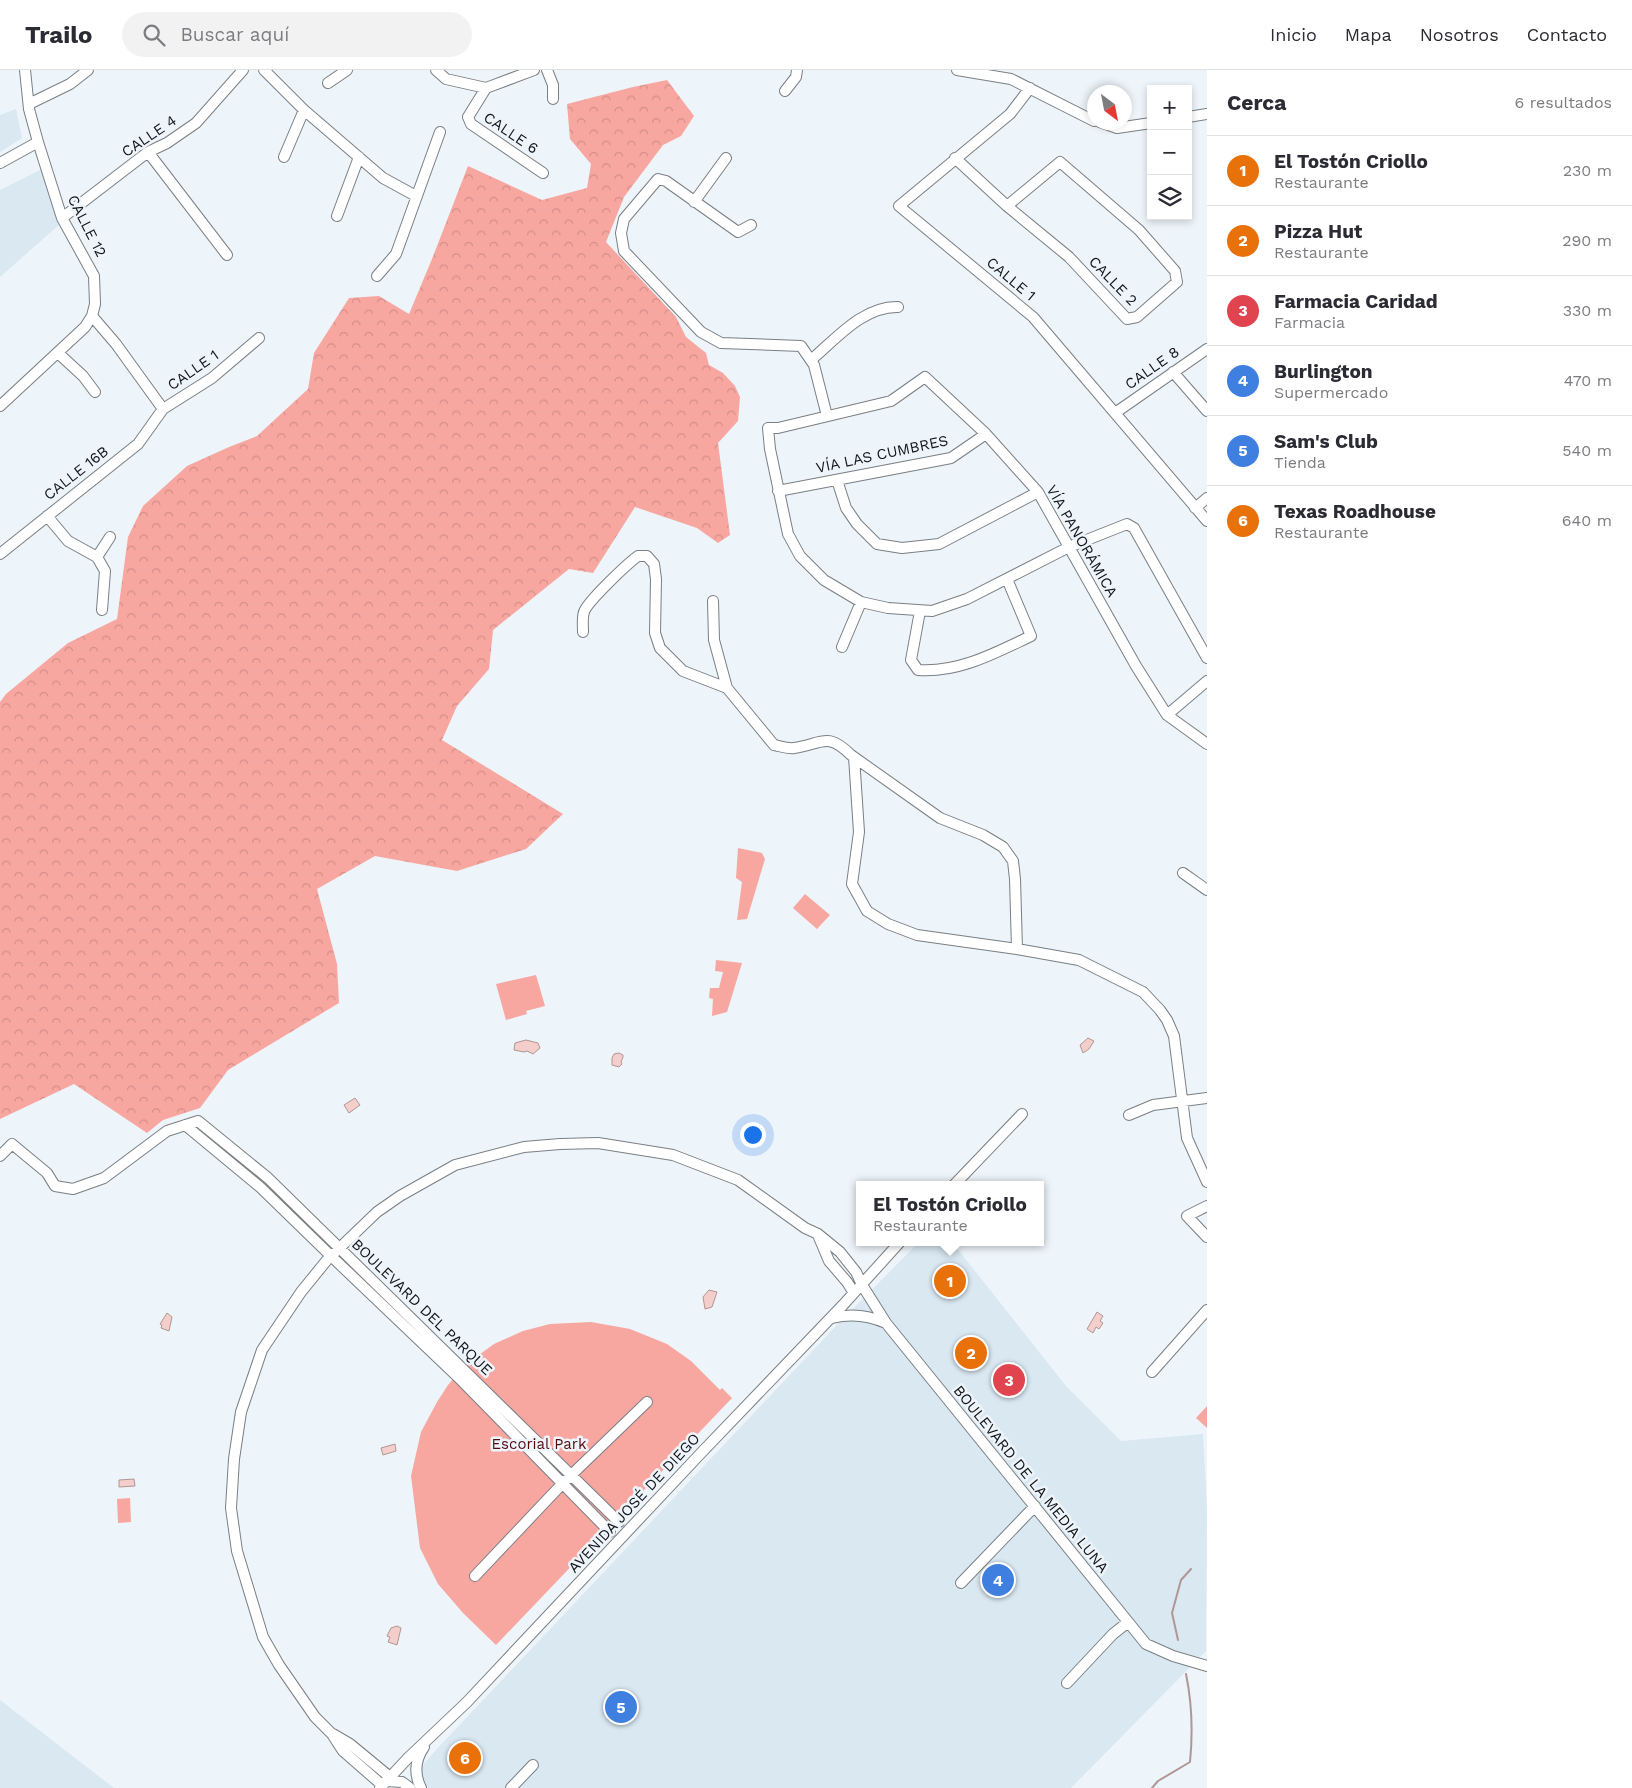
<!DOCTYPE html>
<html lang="es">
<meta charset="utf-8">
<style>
:root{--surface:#fff;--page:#f2f2f3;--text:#2b2b33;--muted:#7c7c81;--line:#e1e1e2;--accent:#db2777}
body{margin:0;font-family:"Work Sans",sans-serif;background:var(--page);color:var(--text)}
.controls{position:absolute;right:15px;top:15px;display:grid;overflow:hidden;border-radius:0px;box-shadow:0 2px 8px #0003}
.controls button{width:45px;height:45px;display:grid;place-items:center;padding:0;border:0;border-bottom:1px solid var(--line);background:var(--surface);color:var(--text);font:25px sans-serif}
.compass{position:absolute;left:1087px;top:15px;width:45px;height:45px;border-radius:50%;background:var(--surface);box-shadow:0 2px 8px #0003;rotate:148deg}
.you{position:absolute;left:752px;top:1064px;width:18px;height:18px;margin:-12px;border:4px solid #fff;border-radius:50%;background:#1a73e8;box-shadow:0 0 0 8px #1a73e833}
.badge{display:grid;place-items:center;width:32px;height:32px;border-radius:50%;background:var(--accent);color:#fff;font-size:16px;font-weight:700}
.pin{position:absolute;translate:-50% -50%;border:2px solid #fff;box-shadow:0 1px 5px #0006}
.popup{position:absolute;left:856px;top:1111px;width:188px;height:65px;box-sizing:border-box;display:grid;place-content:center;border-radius:0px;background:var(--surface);filter:drop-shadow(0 1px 4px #0005);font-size:16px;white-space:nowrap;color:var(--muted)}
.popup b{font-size:19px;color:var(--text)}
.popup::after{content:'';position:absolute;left:50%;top:100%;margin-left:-10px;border:10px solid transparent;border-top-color:var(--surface)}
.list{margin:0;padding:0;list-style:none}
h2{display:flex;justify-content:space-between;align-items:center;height:65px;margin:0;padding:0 20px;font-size:21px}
h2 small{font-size:16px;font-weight:400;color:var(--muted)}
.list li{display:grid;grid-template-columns:32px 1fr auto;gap:15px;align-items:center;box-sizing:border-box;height:70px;padding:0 20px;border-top:1px solid var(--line)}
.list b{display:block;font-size:19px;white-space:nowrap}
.list p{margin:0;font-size:16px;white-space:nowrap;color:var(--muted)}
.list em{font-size:16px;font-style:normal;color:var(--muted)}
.icon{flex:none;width:28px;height:28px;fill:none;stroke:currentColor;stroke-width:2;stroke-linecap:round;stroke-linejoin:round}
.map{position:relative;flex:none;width:1207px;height:1718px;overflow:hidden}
header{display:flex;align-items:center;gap:30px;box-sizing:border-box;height:70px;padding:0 25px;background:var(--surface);border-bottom:1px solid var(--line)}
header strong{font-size:24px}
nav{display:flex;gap:28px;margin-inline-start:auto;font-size:18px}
.search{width:350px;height:45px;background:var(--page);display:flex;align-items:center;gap:12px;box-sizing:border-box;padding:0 18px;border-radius:28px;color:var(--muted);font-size:19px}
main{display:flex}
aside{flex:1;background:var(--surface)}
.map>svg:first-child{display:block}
</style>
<header>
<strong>Trailo</strong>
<div class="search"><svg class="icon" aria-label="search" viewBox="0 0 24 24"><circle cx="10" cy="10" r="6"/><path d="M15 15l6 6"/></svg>Buscar aquí</div>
<nav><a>Inicio</a><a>Mapa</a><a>Nosotros</a><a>Contacto</a></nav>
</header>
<main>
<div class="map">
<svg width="1207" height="1718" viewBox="0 0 1207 1718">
<defs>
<pattern id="forest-crowns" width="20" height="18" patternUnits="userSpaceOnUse" patternTransform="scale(1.25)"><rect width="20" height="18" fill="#f8a6a0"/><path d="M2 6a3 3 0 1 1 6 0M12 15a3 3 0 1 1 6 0" fill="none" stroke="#d48e89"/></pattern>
</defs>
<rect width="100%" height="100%" fill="#edf4fa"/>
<path fill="#dae8f2" d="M 16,39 L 22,68 L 0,82 L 0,45 Z
M 42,99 L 60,154 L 0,207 L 0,120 Z
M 919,1172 L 952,1172 L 1066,1316 L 1121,1371 L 1203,1364 L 1207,1440 L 1206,1581 L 1071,1718 L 403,1718 L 435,1681 L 836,1256 Z
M 0,1630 L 114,1718 L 0,1718 Z"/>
<path fill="url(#forest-crowns)" d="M 667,10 L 694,46 L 681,66 L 663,75 L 624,127 L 606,172 L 676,247 L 686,267 L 706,283 L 709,295 L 723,303 L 735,316 L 740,327 L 738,351 L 718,373 L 730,465 L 718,473 L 697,458 L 635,437 L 593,503 L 569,499 L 493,560 L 489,599 L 457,636 L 442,670 L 563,744 L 526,779 L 457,801 L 375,786 L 317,819 L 337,894 L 339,933 L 228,1000 L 200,1038 L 163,1050 L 147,1063 L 74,1014 L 0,1049 L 0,632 L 6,624 L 68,573 L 117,549 L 128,467 L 143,436 L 187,396 L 229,377 L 257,366 L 308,319 L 314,283 L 349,228 L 379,226 L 409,244 L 432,189 L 468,96 L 542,130 L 587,118 L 591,94 L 570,69 L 567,34 L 633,17 Z"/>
<path fill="#f8a6a0" d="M 738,778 L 762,783 L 765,789 L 747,849 L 737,850 L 742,812 L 736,808 Z
M 805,824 L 830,845 L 817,859 L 793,838 Z
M 716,890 L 742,893 L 727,942 L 712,946 L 713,929 L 709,928 L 710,918 L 719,918 L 723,902 L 715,901 Z
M 536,905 L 545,936 L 526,941 L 527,944 L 506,950 L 496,914 Z
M 591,1252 L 630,1259 L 667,1274 L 691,1291 L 720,1320 L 722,1318 L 732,1328 L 496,1575 L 463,1543 L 438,1514 L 420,1478 L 411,1406 L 421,1362 L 437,1332 L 448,1315 L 465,1295 L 494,1274 L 523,1261 L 550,1254 Z
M 1207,1336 L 1207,1358 L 1196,1348 Z
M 130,1428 L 131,1452 L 118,1453 L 117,1429 Z"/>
<path fill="#f3ceca" stroke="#b09694" d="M 1088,968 L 1094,971 L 1089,979 L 1083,983 L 1080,975 Z
M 526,970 L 538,973 L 540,978 L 533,984 L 527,981 L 524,982 L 514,980 L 515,973 Z
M 619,983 L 623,985 L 623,987 L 621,992 L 622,994 L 619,997 L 612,995 L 612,988 L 614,984 Z
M 355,1028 L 360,1035 L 349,1043 L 344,1035 Z
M 709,1220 L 717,1222 L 712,1237 L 705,1239 L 703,1227 Z
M 1097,1242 L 1103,1246 L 1100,1251 L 1103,1253 L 1099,1259 L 1096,1257 L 1093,1263 L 1087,1259 Z
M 167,1243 L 172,1247 L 169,1261 L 161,1258 L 162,1255 L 160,1254 Z
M 395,1374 L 396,1381 L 383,1385 L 381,1378 Z
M 134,1409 L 135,1416 L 119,1417 L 119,1410 Z
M 397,1556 L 401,1558 L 397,1575 L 388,1572 L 390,1567 L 387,1566 L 391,1558 Z"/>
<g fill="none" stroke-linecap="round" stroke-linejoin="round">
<path stroke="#b09694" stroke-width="2" d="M 1178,1570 L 1172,1543 L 1181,1510 L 1191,1499
M 1152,1718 L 1158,1711 L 1190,1692 C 1193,1662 1192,1633 1186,1604"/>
<g stroke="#797f84" stroke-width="12">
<path id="minor" d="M 264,0 L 304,40 L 383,108 L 416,126
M 436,0 L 446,9 L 486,18
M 534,0 L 486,18 L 468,47 L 471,54 L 543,103
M 547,0 L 553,15 L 553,29
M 957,0 L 1011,9 L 1094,51
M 328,13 L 347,0
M 1030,18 L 1010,44 L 899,136 L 1033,247 L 1207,451
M 785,21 L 796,7 L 797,0
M 29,34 L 70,14 L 88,0
M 1188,47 L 1207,44
M 1100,52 L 1117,58 L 1151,53
M 148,82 L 227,185
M 284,87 L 304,40
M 955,88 L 1007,136
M 1060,92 L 1139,160 L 1175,201 L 1177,212 L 1137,247 L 1127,249 L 1069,187 L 1007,136 Z
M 0,93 L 38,72 L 29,39 L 25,0
M 694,132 L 726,88
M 337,146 L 359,87
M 62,148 L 148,82 L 167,73 L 196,53 L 243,0
M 751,155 L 738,162 L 666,111 L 658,109 L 624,149 L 621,163 L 624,181 L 701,262 L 721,273 L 801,276 L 814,295 L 827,346
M 377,206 L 396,184 L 440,62
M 92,246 L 116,274 L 163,339
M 58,283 L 83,306 L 95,322
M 811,290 C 836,269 863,236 898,237
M 1173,302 L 1207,341
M 0,336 L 85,257 L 92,246 L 95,234 L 94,206 L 62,148 L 38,72
M 1115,343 L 1207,279
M 837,410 L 846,438 L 857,454 L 877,474 L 902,478 L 939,474 L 1038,422
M 778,421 L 951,388 L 986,364
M 1195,438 L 1207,428
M 47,446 L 68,471 L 97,487 L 105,501 L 102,540
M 0,484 L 138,374 L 163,339 L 212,308 L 259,268
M 97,487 L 110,467
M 713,531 L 714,570 L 727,618
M 920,541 L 911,590 L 918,600 C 959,603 995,583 1031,566 L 1007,509
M 583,562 C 583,556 582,548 584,542 C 587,532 627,494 638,486 L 647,486 L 654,494 L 656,509 L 655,563 L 660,578 L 683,601 L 727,618 L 774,675 C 780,676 787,679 794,678 C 822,674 827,661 851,685 L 940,748 L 983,765 L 1003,777 L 1013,791 L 1015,809 L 1017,879
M 842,577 L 861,532
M 1207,588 L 1134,458 L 1127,454 L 1069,477 L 967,529 L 932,541 L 888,538 L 861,532 L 824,510 L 800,486 L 788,464 L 770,379 L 768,358 L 778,358 L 891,331 L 925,307 L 986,364 L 1038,422 L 1136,596 L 1167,645 L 1207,674
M 1167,645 L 1207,611
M 854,687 L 859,762 L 852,814 L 867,841 L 888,854 L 917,865 L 1017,879 L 1079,890 L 1143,922 L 1160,940 L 1167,950 L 1174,966 L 1187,1068 L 1207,1112
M 1183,803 L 1207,820
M 1129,1045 L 1153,1035 L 1207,1028
M 185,1055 L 260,1117 L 331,1186 L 462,1311 L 610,1462
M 0,1086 L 12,1074 L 47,1103 L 55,1116 L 73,1119 L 104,1108 L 167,1061 L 198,1051 L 268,1108 L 619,1452
M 954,1115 L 1022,1044
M 1207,1136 L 1187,1146 L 1207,1167
M 818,1165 L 829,1191 L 847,1212 L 854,1223
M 832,1248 C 851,1243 868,1245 886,1253
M 1152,1302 L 1207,1240
M 475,1506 L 563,1413 L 647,1332
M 961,1513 L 1035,1436
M 1067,1613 L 1113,1564 L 1127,1553
M 333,1664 L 350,1674 L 390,1707
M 386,1711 L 402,1712 L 410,1718
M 382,1715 L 343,1681 L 332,1664 L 315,1647 L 279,1595 L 263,1567 L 237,1481 L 231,1438 L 234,1389 L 241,1342 L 262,1280 L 301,1222 L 327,1190 L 377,1142 L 400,1126 L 455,1095 L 524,1077 L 560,1074 L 598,1073 L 673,1085 L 738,1110 L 805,1158 L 818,1164 L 840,1182 L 856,1202 L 862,1215 L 886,1253 L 1146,1574 L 1173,1586 L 1207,1596
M 380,1718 L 408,1688 L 467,1632 L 702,1382 L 843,1235 L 900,1172
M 421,1718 C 414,1704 415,1690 424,1677
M 511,1718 L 533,1695"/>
</g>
<use href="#minor" stroke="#fff" stroke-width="10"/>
</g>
<g text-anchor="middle" stroke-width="5" stroke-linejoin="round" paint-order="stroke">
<g font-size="15" fill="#121416" stroke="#edf4fa">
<text transform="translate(511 63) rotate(34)" y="5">CALLE 6</text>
<text transform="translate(149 66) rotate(-34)" y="5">CALLE 4</text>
<text transform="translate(87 156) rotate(63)" y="5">CALLE 12</text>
<text transform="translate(1011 209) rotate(40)" y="5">CALLE 1</text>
<text transform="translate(1113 211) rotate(46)" y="5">CALLE 2</text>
<text transform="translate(1152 298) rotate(-35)" y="5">CALLE 8</text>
<text transform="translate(193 300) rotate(-35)" y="5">CALLE 1</text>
<text transform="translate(882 384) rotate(-12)" y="5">VÍA LAS CUMBRES</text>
<text transform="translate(76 403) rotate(-38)" y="5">CALLE 16B</text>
<text transform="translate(1082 471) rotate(60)" y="5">VÍA PANORÁMICA</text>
<text transform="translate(422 1237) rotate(44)" y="5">BOULEVARD DEL PARQUE</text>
<text transform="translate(1031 1409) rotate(51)" y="5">BOULEVARD DE LA MEDIA LUNA</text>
<text transform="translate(634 1433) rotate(-47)" y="5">AVENIDA JOSÉ DE DIEGO</text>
</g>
<g font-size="15" fill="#57080e" stroke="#edf4fa">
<text x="539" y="1379">Escorial Park</text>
</g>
</g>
</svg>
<div class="controls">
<button>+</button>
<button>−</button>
<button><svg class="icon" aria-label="layers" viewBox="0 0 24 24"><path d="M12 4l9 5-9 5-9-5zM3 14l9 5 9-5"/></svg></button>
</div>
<svg class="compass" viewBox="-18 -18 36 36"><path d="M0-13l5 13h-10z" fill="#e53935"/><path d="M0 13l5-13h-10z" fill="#7c7c81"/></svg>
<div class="you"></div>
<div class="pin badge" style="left:950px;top:1211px;background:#e8710a">1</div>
<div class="popup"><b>El Tostón Criollo</b>Restaurante</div>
<div class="pin badge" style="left:971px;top:1283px;background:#e8710a">2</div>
<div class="pin badge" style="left:1009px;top:1310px;background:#e0444e">3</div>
<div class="pin badge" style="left:998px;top:1510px;background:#3f7fe0">4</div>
<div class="pin badge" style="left:621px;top:1637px;background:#3f7fe0">5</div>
<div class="pin badge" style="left:465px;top:1688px;background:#e8710a">6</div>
</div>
<aside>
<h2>Cerca<small>6 resultados</small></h2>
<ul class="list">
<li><span class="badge" style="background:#e8710a">1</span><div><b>El Tostón Criollo</b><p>Restaurante</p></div><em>230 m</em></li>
<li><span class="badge" style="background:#e8710a">2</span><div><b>Pizza Hut</b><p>Restaurante</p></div><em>290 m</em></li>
<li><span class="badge" style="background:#e0444e">3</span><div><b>Farmacia Caridad</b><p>Farmacia</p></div><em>330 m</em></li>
<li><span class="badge" style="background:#3f7fe0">4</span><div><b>Burlington</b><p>Supermercado</p></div><em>470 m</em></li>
<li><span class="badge" style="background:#3f7fe0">5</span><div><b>Sam's Club</b><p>Tienda</p></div><em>540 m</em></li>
<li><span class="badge" style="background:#e8710a">6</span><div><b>Texas Roadhouse</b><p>Restaurante</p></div><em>640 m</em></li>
</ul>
</aside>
</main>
